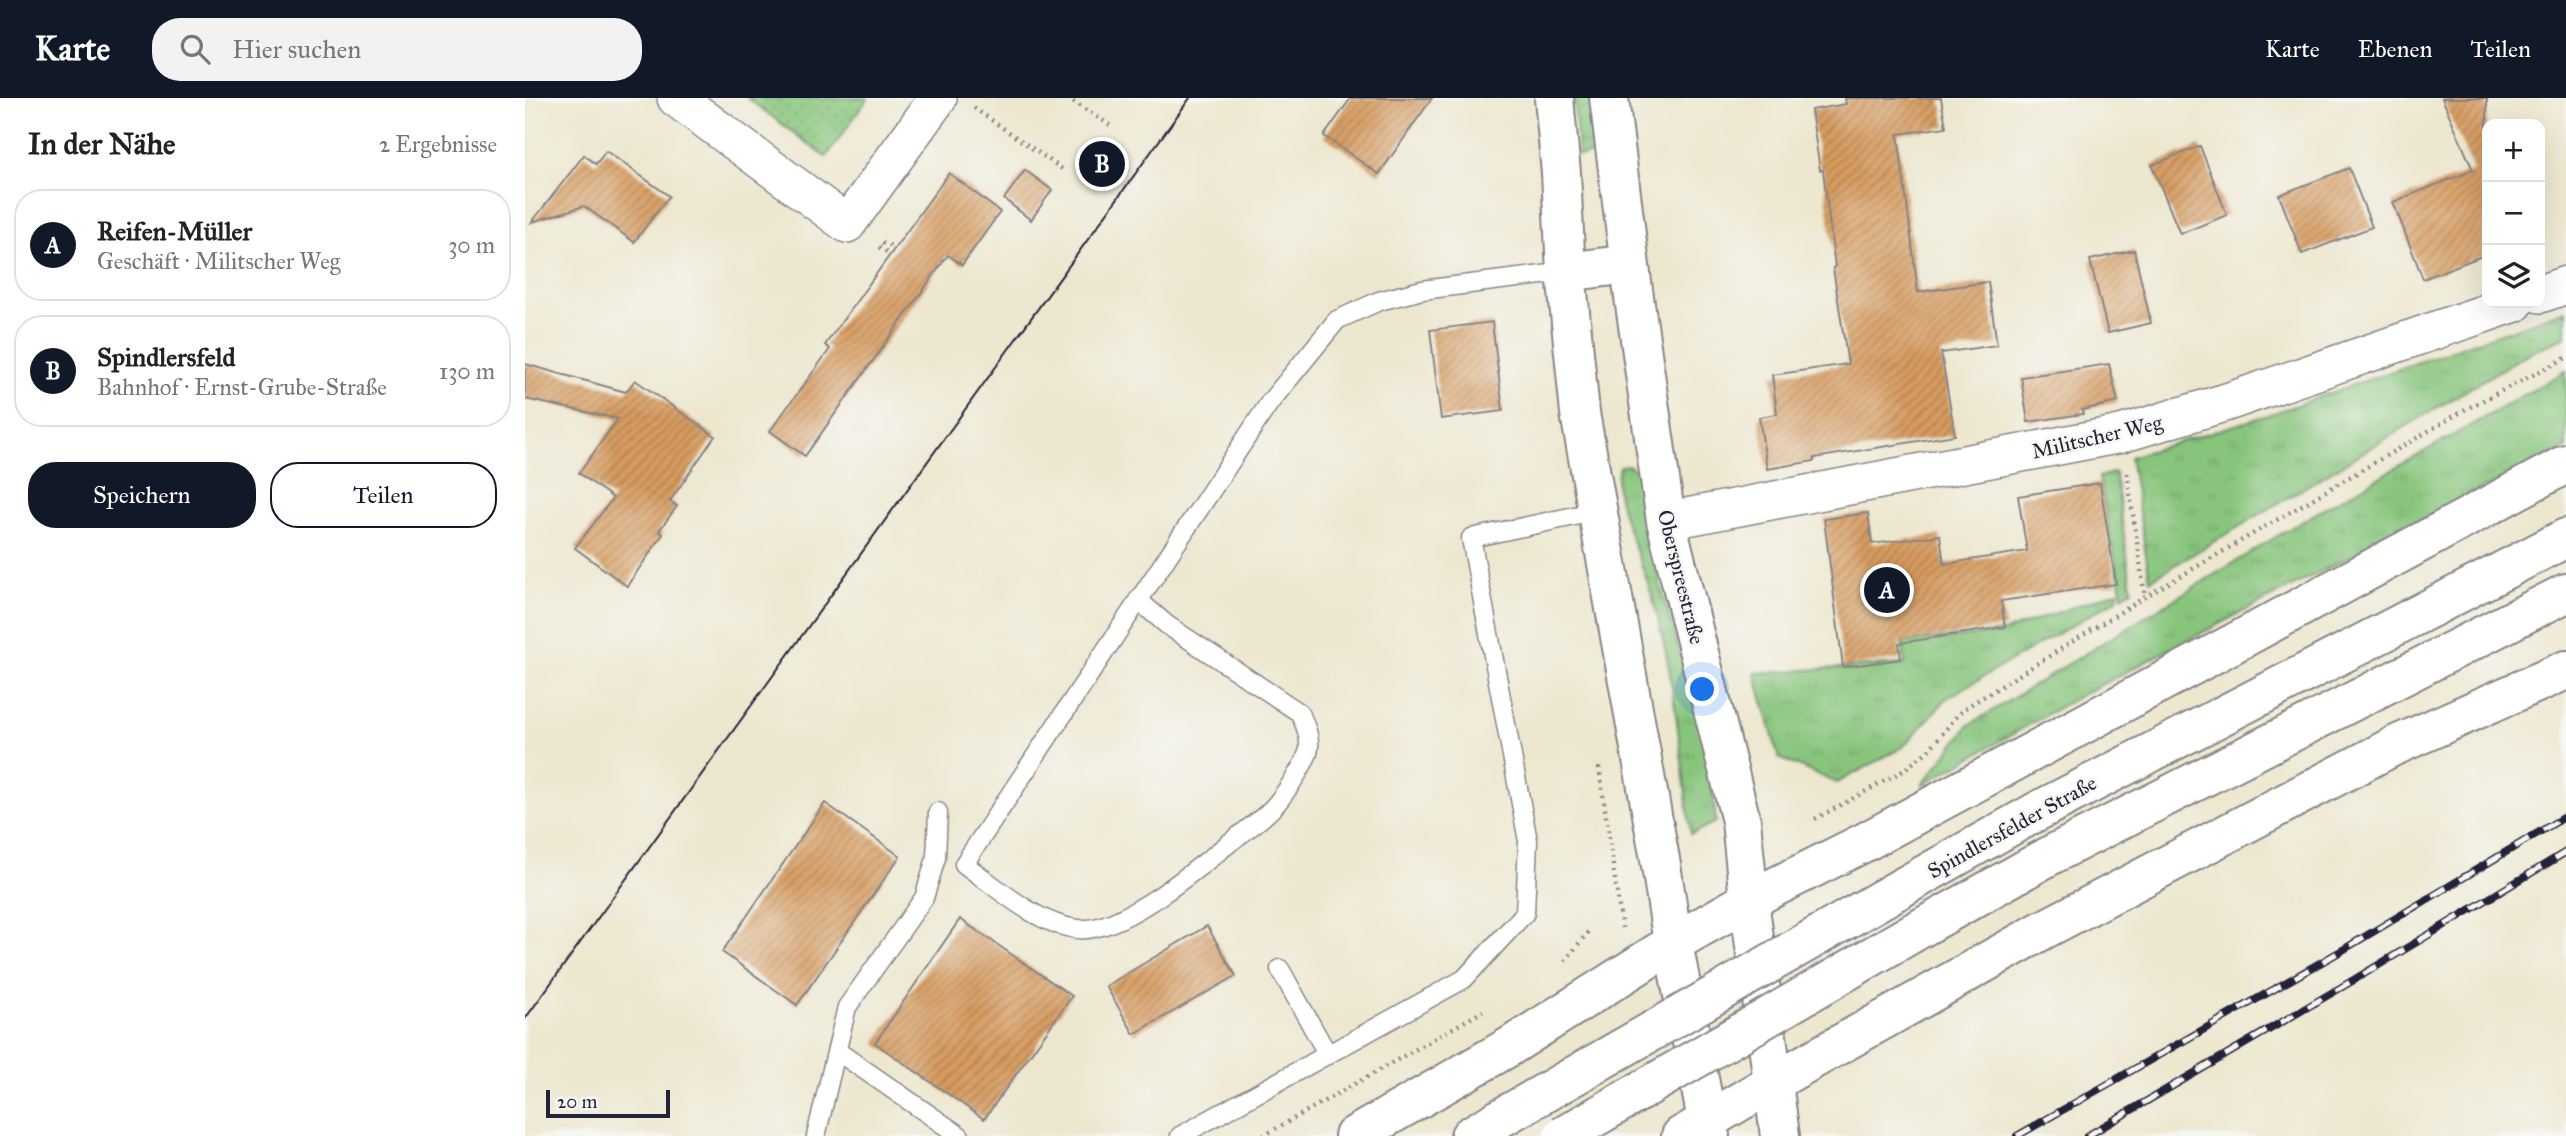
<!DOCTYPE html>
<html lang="de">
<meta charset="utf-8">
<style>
:root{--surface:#fff;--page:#f2f2f2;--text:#222;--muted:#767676;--line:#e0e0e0;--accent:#111827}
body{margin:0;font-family:"IM FELL Great Primer",serif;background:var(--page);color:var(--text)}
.controls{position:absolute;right:21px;top:21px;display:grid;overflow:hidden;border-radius:14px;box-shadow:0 7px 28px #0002}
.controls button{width:63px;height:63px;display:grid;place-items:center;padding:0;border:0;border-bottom:2px solid var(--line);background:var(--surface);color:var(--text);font:35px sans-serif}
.scale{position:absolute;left:21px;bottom:18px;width:124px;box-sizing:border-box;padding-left:7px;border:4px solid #22223b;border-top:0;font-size:19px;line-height:24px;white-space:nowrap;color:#22223b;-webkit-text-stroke:5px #f6f6f2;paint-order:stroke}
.you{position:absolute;left:1178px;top:592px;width:24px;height:24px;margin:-18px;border:5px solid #fff;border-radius:50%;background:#1a73e8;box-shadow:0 0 0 10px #1a73e833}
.badge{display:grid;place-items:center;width:46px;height:46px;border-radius:50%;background:var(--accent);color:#fff;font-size:23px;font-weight:700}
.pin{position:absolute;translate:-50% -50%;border:4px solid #fff;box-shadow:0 2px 7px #0006}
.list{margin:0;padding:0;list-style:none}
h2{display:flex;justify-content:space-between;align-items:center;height:91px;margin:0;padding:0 28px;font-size:30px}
h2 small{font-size:23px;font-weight:400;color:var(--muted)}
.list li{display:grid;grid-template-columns:46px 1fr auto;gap:21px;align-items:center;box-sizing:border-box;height:112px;margin:0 14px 14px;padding:0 14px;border:2px solid var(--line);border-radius:28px}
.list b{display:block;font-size:26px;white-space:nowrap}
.list p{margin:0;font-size:23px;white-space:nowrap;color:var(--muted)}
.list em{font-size:23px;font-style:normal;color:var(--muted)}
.actions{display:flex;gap:14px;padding:21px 28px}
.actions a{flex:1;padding:16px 0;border:2px solid var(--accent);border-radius:28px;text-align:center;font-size:24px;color:var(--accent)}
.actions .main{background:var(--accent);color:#fff}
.icon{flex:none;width:38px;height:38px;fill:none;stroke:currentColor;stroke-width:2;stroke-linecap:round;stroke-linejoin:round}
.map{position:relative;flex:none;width:2041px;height:1038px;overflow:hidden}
header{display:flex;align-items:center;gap:42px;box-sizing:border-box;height:98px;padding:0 35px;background:var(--accent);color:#fff}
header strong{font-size:33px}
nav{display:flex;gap:38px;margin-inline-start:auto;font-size:24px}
.search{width:490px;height:63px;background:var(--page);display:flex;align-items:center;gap:18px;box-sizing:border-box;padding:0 24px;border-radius:28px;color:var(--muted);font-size:26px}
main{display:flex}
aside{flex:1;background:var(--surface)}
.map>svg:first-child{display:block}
</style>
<header>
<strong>Karte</strong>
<div class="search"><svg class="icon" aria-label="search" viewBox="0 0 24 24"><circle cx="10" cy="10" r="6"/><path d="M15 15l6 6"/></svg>Hier suchen</div>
<nav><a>Karte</a><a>Ebenen</a><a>Teilen</a></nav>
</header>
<main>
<aside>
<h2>In der Nähe<small>2 Ergebnisse</small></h2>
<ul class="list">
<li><span class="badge">A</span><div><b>Reifen-Müller</b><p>Geschäft · Militscher Weg</p></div><em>30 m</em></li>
<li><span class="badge">B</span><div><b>Spindlersfeld</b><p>Bahnhof · Ernst-Grube-Straße</p></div><em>130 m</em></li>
</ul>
<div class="actions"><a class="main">Speichern</a><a>Teilen</a></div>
</aside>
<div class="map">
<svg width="2041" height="1038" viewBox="0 0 2041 1038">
<defs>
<pattern id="grass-tufts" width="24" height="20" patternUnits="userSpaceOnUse" patternTransform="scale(1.75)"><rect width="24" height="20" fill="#87c57b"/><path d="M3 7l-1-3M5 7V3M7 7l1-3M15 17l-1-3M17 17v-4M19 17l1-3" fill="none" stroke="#74a96b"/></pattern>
<pattern id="park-dots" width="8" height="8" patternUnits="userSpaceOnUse" patternTransform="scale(1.75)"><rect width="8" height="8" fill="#87c57b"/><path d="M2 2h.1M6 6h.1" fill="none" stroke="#74a96b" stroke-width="1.8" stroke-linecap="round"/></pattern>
<pattern id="building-hatch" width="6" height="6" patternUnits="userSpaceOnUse" patternTransform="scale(1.75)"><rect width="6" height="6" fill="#d79b5f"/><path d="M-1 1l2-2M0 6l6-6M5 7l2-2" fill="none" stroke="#ae7e50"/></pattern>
</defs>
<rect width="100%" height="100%" fill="#f6f6f2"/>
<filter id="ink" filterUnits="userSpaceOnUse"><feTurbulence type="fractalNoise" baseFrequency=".0143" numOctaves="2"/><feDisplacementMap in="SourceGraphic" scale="14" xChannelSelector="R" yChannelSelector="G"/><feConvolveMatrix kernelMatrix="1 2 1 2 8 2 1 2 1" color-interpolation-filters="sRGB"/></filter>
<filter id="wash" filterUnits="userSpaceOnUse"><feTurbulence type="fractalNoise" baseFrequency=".00686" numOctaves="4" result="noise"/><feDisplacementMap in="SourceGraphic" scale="28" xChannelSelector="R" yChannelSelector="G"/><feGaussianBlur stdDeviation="1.57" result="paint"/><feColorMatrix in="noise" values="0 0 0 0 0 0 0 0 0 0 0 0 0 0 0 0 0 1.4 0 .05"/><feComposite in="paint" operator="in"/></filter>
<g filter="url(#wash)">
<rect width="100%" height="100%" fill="#ede7cf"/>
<path fill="url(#grass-tufts)" stroke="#54745b" stroke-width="2" d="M 1049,0 L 1063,0 L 1070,56 L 1053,58 Z
M 2041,212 L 2041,238 L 2002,256 L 1625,482 L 1605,359 L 1743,317 Z
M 2041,273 L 2041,351 L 1951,394 L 1560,595 L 1397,687 L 1444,627 L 1772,426 Z
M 1103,367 L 1112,373 C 1119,412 1125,451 1136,489 C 1157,566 1185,643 1191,724 L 1166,736 C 1154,648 1149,558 1119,474 C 1112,453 1081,386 1096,368 Z
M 1590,374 L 1607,492 L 1597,498 L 1574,379 Z
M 1593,493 L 1592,501 L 1422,600 L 1378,649 L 1312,685 L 1254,660 L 1230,575 L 1380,566 L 1377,545 L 1478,534 Z"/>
<path fill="url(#park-dots)" stroke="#54745b" stroke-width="2" d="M 222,0 L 343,0 L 301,59 Z"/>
<g id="blocks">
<path fill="url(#building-hatch)" d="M 826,0 L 907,0 L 854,76 L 799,38 Z
M 1320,0 L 1416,0 L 1421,29 L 1373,36 L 1393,194 L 1463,184 L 1472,247 L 1416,255 L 1430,337 L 1289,360 L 1289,363 L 1242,371 L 1234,319 L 1252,316 L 1247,277 L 1323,266 L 1308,170 L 1310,169 L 1298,72 L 1295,72 L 1286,12 L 1321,6 Z
M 1917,0 L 1962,0 L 1962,156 L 1898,181 L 1868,104 L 1948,72 Z
M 1675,48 L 1702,117 L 1655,136 L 1627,67 Z
M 81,53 L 144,98 L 109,144 L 59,108 L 7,124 L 59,57 L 71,66 Z
M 1824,70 L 1847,129 L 1777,156 L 1754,97 Z
M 500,72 L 527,92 L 506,122 L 479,101 Z
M 424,75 L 475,114 L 437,167 L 423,157 L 280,358 L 245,333 L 305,251 L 300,247 Z
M 1609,152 L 1626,225 L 1583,235 L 1565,162 Z
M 967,224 L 978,313 L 916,321 L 905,232 Z
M 0,266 L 101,294 L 110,282 L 190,338 L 145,403 L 152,408 L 134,433 L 138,436 L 102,488 L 50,450 L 88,400 L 54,375 L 93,321 L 0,301 Z
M 1584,266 L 1593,304 L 1557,312 L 1558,316 L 1503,324 L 1496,279 Z
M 1575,385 L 1591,486 L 1476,503 L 1480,529 L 1374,545 L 1376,561 L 1318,569 L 1299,421 L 1343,415 L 1347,446 L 1415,437 L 1419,466 L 1502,453 L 1493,398 Z
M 300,705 L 375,758 L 272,907 L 197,854 Z
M 435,821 L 547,898 L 459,1021 L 350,945 Z
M 682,828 L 711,878 L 609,936 L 581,888 Z"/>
</g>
</g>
<g filter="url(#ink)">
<use href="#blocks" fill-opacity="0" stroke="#888485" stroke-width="2"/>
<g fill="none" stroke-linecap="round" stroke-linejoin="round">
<g stroke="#888485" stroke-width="21">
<path id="lane" d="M 613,502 L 642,527 L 775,615 C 780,627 787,642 783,655 C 776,672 763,691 752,705 C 739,721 719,733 703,746 C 670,772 595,836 553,831 C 513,827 471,789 439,766 L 745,304 L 812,222 L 854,203 L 897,192 L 1041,174
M 755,871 L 803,957
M 312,953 L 435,1038
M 291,1038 L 322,909 L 399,800 L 411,760 L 413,714
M 655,1038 L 939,881 L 1000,815 L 1003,743 L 946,440 L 1073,413"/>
</g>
<g stroke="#888485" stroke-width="40">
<path id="street" d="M 151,0 L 322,126 L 413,0
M 2015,196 L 2041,187
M 1141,423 L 1596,336 L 1702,304 L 1990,205"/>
</g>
<g stroke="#888485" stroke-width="42">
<path id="secondary" d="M 1029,0 L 1036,75 L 1041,174 L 1055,315 L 1136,767 L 1148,845 L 1185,1038
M 1084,0 L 1108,192 L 1141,423 L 1216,723 L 1224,802 L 1255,1038
M 1041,174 L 1104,166
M 1148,845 L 1224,802
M 1182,1023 L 1248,984"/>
</g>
<g stroke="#888485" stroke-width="42">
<path id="highway" d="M 1376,790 L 1509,715 L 2041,440
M 1224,802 L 1340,744 L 2041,366
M 1389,834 L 1526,757 L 2041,495
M 1248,984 L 1518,832 L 1869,648 L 2041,572
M 829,1038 L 984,949 L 1148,845
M 945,1038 L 974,1021
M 1156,1038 L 1182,1023"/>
</g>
<path stroke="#888485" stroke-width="4.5" stroke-dasharray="2 5" stroke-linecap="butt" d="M 542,0 L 585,27
M 449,10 L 540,73
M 357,145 L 370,149
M 354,149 L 365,156
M 1602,375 L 1620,499
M 1074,669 L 1097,830
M 1290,721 L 1376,674 L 1403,653 L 1437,612 L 1620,499 L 1941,311 L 2041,260
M 1040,863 L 1063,834
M 738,1038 L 958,913"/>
<use href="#lane" stroke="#fff" stroke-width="18"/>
<use href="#street" stroke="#fff" stroke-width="37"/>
<use href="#secondary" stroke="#fff" stroke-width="38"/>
<use href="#highway" stroke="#fff" stroke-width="38"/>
<path stroke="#22223b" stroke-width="2" d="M 0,921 L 665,0"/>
<g stroke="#22223b" stroke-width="8">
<path id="rail" d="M 1492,1038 L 1816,853 L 2041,718
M 1562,1038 L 1827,883 L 2041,754"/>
</g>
<use href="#rail" stroke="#f6f6f2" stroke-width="5" stroke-dasharray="16" stroke-linecap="butt"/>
<g stroke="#888485" stroke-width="42" stroke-linecap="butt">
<path id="highway-bridge" d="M 974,1021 L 1376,790
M 1038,1038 L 1389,834"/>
</g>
<use href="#highway-bridge" stroke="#fff" stroke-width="38"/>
</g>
</g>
<g text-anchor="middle" stroke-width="5" stroke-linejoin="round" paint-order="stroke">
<g font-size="21" fill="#22223b" stroke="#f6f6f2">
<text transform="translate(1572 339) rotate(-13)" y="7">Militscher Weg</text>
<text transform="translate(1156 479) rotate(76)" y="7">Oberspreestraße</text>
<text transform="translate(1487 729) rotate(-29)" y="7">Spindlersfelder Straße</text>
</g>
</g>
</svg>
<div class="controls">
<button>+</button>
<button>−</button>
<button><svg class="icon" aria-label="layers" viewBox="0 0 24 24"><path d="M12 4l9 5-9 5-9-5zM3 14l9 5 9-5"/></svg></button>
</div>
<div class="scale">20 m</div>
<div class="you"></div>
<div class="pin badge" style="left:1362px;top:492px">A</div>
<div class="pin badge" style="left:577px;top:66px">B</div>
</div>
</main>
